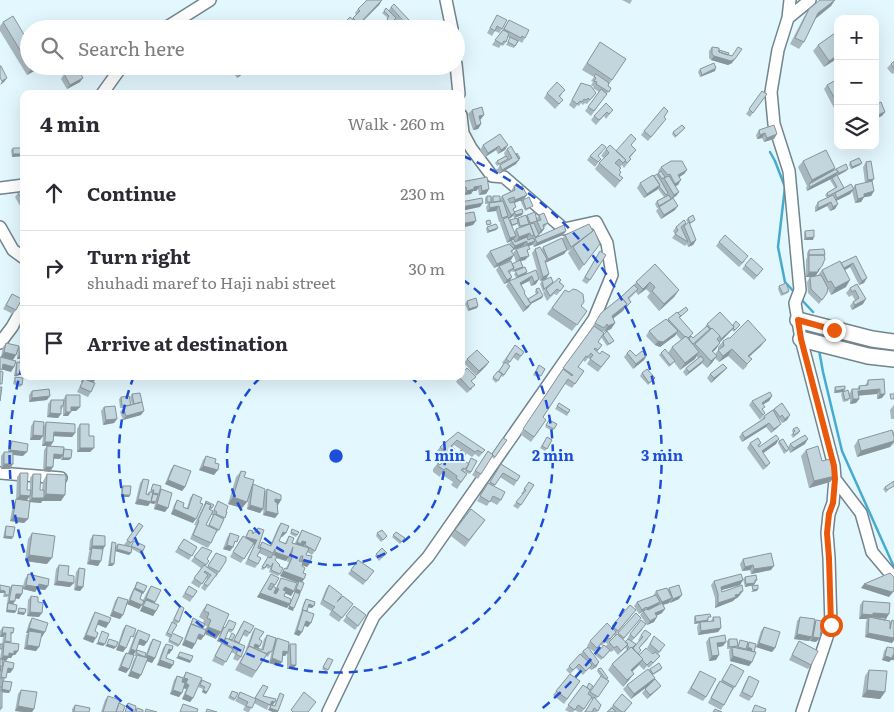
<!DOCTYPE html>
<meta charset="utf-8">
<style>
:root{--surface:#fff;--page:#f7f7f7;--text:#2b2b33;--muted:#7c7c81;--line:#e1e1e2}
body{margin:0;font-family:Literata,serif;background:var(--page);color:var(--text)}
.controls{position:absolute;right:15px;top:15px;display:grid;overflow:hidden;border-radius:10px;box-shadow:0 5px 20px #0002}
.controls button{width:45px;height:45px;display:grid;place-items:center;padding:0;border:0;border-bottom:1px solid var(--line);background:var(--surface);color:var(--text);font:25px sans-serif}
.stop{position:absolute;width:15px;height:15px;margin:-11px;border:4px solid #ea580c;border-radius:50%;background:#fff}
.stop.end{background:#ea580c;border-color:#fff;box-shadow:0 1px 5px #0008}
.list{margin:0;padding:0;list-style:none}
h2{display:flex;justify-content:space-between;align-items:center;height:65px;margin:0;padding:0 20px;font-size:21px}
h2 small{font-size:16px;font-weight:400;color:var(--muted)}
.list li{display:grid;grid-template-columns:32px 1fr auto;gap:15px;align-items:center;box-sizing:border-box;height:75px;padding:0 20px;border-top:1px solid var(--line)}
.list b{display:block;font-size:19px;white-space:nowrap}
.list p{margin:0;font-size:16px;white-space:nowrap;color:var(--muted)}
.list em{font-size:16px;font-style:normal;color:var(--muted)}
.icon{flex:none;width:28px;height:28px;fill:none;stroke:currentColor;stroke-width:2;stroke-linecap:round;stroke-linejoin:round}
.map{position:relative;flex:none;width:894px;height:712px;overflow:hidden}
.search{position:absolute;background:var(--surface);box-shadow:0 5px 20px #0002;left:20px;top:20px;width:445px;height:55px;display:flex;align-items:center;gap:12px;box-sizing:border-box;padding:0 18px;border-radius:28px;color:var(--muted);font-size:19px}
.panel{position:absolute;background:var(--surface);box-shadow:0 5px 20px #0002;left:20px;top:90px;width:445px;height:290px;border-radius:10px}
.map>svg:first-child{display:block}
</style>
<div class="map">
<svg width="894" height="712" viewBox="0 0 894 712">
<rect width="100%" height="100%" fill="#e3f7ff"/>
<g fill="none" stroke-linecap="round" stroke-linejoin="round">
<path stroke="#47abcf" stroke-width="2.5" d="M 770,152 L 775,161 L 785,187 L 778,247 L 785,282 L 795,293
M 800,298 L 813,312
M 819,350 L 823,372 L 842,451 L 894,567"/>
<g stroke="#73858c" stroke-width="14">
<path id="minor" d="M 446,0 L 452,29
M 788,18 L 790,0
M 164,29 L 210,0
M 456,64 L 459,94
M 102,94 L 122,66
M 0,188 L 24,185
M 0,227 L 13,250 L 24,258
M 0,343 L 12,327 L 24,306
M 0,473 L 61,478
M 835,479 L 861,513 L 872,552 L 894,578
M 328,712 L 374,616 L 428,557 L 594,319 L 612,275 L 607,243 L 596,222 L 564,229 L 504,177 L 492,176 L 471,148 L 463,133 L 461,115
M 802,712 L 831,625 L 829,558 L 827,533 L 829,514 L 833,503 L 835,479 L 834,466 L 801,339 L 795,303 L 800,290 L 789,171 L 774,124 L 771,92 L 778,50 L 788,18 L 810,0"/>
</g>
<g stroke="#73858c" stroke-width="18">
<path id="major" d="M 798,320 L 872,339 L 894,342
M 801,339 L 868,356 L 894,359"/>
</g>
<use href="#minor" stroke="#fff" stroke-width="11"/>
<use href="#major" stroke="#fff" stroke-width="15"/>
</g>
<path fill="#a8b7be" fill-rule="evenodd" d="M 382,0 L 379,5 L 356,28 L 354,29 L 339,29 L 340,27 L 352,19 L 356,15 L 355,13 L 358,9 Z
M 622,0 L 632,0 L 630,4 Z
M 835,0 L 831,6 L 816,18 L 804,42 L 799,49 L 790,44 L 805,15 L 809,9 Z
M 391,7 L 406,25 L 403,28 L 395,20 L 389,26 L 385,22 L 388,18 L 382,13 L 384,11 L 388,11 Z
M 497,15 L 502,29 L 499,33 L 495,31 L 492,36 L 487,33 Z
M 509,20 L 525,38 L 522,43 L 519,41 L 514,48 L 506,45 L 510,38 L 508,37 L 506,42 L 503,46 L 501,45 L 499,48 L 492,45 Z
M 3,22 L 29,43 L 29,66 L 39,66 L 36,70 L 27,75 L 0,31 L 0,26 Z
M 838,31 L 838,58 L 824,67 L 813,51 L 818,45 Z
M 600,42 L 626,59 L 608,86 L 611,88 L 591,116 L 585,111 L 599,92 L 593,88 L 594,87 L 591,85 L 593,82 L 591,81 L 594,77 L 582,70 Z
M 712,47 L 732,56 L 732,63 L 728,65 L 711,60 L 709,58 L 709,51 Z
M 894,61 L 894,73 L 892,74 L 887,68 Z
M 80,66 L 100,66 L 84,74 Z
M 229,66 L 252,66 L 250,69 L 237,78 Z
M 700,69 L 715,71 L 700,77 L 698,72 Z
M 64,74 L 80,82 L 67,89 L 61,79 Z
M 581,83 L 596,93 L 587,104 L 585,103 L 583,105 L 581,103 L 579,106 L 577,105 L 574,109 L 569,105 Z
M 838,84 L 838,108 L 835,110 L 824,89 L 827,85 Z
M 762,91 L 767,94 L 750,117 L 746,114 Z
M 547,93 L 562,94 L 560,97 L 563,100 L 555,109 L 544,98 Z
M 472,110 L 481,119 L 480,120 L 481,124 L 478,129 L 473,130 L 468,114 Z
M 613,110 L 606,119 L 604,116 L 596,125 L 591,120 L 594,116 Z
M 664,117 L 663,123 L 648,141 L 641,135 L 644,131 Z
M 774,125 L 774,139 L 764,142 L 762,138 L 757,139 L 756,135 L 759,130 Z
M 683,130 L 675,138 L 672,134 L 673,132 Z
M 500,134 L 505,150 L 498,154 L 496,150 L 485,157 L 480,150 L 483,145 Z
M 632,146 L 636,150 L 630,158 L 631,159 L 624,168 L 622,165 L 620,167 L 621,168 L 619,170 L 621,172 L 619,175 L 623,178 L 615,188 L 595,169 L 599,163 L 604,158 L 601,156 L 606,149 L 616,151 Z
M 13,148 L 23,156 L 12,157 L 11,150 Z
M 507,149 L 516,154 L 520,158 L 516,164 L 499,174 L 497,170 L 500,165 L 508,160 L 507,159 L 506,161 L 497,166 L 495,163 L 497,161 L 505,156 L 504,153 Z
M 603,152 L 598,156 L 598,163 L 595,167 L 587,160 L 590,156 Z
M 803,161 L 833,171 L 846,171 L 837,176 L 844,188 L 853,188 L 855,185 L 865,183 L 863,167 L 866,162 L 874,191 L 871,196 L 864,197 L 861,202 L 855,203 L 852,191 L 850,194 L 836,201 L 835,209 L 830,211 L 827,206 L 815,212 L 815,207 L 818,202 L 827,198 L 825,195 L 827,193 L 835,188 L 830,180 L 831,179 L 807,191 L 806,188 L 807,186 L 798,167 Z
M 850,162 L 860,165 L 851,169 L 849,165 Z
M 661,167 L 687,170 L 684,174 L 679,177 L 678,185 L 675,186 L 679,192 L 676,196 L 673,198 L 675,210 L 661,219 L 656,211 L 659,207 L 657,208 L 655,204 L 657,201 L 664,197 L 658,189 L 644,198 L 637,188 L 640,183 L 656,175 L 659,172 L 658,171 Z
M 487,177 L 489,189 L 486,194 L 479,195 L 478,189 L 476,191 L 473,191 L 471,194 L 464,195 L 461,182 Z
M 514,186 L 520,187 L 527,195 L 524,199 L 514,203 L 514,212 L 522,215 L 514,218 L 513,215 L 512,217 L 509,219 L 510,221 L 517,219 L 518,218 L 526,216 L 527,215 L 537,218 L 539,215 L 548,223 L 544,228 L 544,229 L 541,233 L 539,234 L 538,236 L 566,231 L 563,235 L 534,247 L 532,244 L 529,246 L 525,260 L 521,261 L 523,267 L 522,268 L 527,272 L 526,274 L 536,270 L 536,284 L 531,286 L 529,281 L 521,285 L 524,294 L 528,299 L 536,294 L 535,292 L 536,289 L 543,296 L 542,298 L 531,304 L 528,308 L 523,312 L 506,286 L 509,281 L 516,278 L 514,274 L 517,271 L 513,272 L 512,271 L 510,273 L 512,277 L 509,282 L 504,284 L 496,270 L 499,266 L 494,268 L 486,256 L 490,251 L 509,244 L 511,241 L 507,243 L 500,223 L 501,222 L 499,222 L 496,211 L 487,212 L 486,207 L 488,204 L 485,204 L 485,198 L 487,196 L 491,202 L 491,198 L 493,196 L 500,199 L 502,196 L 511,192 L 511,191 ZM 517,223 L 519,228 L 516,229 L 514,232 L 512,226 L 516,225 ZM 523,246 L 516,249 L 513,253 L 516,262 L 512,264 L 499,266 L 511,260 L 512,252 L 513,250 Z
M 24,190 L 24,213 L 15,197 L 18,193 Z
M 523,200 L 531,208 L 525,211 L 521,202 Z
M 688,218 L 695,220 L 693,222 L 690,224 L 696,240 L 693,245 L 688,247 L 687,244 L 685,246 L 672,238 L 675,234 L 673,231 L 676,227 L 686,223 L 684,226 L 688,223 L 686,220 Z
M 487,227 L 498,228 L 496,230 L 487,233 L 486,229 Z
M 593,231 L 600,244 L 579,271 L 568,253 L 571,249 L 568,251 L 567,250 L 564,254 L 545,263 L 549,274 L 546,279 L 540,281 L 532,253 L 535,249 L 542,249 L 543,247 L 562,239 L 565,235 Z
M 805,231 L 813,240 L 804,240 L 804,233 Z
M 719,242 L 745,261 L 739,267 L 716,246 Z
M 809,250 L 825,255 L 819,270 L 815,276 L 818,275 L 822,270 L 841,263 L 856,256 L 864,283 L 859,285 L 850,267 L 845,270 L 846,287 L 831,295 L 828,289 L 827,293 L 819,304 L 808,293 L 807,282 L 810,277 L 813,277 L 806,277 L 806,260 L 807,257 L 807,253 Z
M 597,256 L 590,280 L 587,284 L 582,281 Z
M 655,264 L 679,290 L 674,297 L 659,311 L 647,297 L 650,293 L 646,289 L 638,295 L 636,292 L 629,299 L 631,302 L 628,306 L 613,318 L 615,323 L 611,329 L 604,332 L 603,331 L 602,332 L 612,343 L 607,346 L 601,337 L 598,342 L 602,345 L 597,352 L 600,354 L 610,356 L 598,372 L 587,364 L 590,359 L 588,358 L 585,362 L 583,360 L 578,367 L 584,371 L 572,388 L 565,384 L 543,417 L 546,420 L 531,442 L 520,434 L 560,373 L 591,329 L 601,313 L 621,297 Z
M 745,265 L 760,273 L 754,280 L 742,269 Z
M 542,281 L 553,282 L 543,292 L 540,284 Z
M 560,282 L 564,286 L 557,295 L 554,294 L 547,301 L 543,293 L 546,289 Z
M 857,284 L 863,304 L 852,310 L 850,306 L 853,302 L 855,300 L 852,295 L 849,297 L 846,293 L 850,288 Z
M 779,286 L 789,291 L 788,293 L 781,296 L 778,289 Z
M 565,290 L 581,306 L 587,311 L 572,331 L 547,314 Z
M 12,294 L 16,310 L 13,314 L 3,309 Z
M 467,301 L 477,308 L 468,311 L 465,304 Z
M 688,310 L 679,318 L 693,333 L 690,337 L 693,338 L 704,329 L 707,324 L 740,325 L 734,332 L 732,330 L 720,342 L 716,349 L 713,352 L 715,354 L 718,350 L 718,347 L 723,341 L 761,346 L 749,357 L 747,366 L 743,370 L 728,356 L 719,362 L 715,358 L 707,368 L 702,363 L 686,376 L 683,372 L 686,368 L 698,358 L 696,356 L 695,359 L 680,370 L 674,362 L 669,367 L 659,355 L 661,353 L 668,353 L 672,347 L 681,340 L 676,334 L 660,347 L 655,345 L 646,336 L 649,331 L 678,313 Z
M 24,314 L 24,330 L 18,327 Z
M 6,343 L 13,360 L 1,357 L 3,347 Z
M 21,345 L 24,345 L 22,373 L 20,373 L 18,376 L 14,376 L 16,364 L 17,362 L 19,363 L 20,359 L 17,359 L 18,349 Z
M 515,345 L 524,352 L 518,361 L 513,357 L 508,365 L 510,366 L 503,377 L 501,376 L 496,383 L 492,379 L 504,364 L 502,363 Z
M 627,353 L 636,356 L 647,355 L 644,360 L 633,369 L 624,357 Z
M 467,359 L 489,362 L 486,366 L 476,376 L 464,363 Z
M 539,365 L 545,369 L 539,378 L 533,375 Z
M 727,368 L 723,372 L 711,383 L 707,378 L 710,374 Z
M 462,373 L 472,382 L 472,389 L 467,393 L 456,382 L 460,376 L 461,376 Z
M 642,373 L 655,378 L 648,385 L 640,376 Z
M 83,376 L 96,376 L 93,383 L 91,392 L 88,397 L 77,392 L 82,382 L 81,382 Z
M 15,377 L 22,385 L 20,387 L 13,384 L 14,380 Z
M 884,379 L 882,398 L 877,399 L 877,394 L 858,395 L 859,399 L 856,403 L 850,404 L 850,398 L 848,401 L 843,402 L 841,394 L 843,392 L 834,393 L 834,390 L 835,387 L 844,391 L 850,398 L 849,394 L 852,389 L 857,389 L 859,386 L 865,386 L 868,380 Z
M 32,391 L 47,400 L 29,402 L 29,395 Z
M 132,394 L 141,415 L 123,420 L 120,412 L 123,408 L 120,408 L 119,399 L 121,397 L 131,405 L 132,405 L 130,397 Z
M 66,395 L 80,407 L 76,411 L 71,411 L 68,416 L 63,416 L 63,406 L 58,418 L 47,417 L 48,404 L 51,400 L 63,400 Z
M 772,396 L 769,401 L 763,404 L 763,410 L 765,413 L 760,420 L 749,405 L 752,401 Z
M 559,403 L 570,410 L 567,416 L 555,409 Z
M 782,403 L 790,415 L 787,420 L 782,423 L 779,419 L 778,420 L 777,428 L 771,433 L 766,427 L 742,442 L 739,437 L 742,433 L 761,420 L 764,416 Z
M 894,405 L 894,419 L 891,419 L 890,410 L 893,406 Z
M 104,407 L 117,419 L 114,423 L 103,425 L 101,411 Z
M 549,420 L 557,424 L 552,431 L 545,427 Z
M 34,421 L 44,426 L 46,422 L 75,433 L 72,437 L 54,436 L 53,442 L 51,446 L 64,449 L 71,458 L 69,460 L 61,460 L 62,457 L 60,459 L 54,459 L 50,472 L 43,471 L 44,450 L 47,446 L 42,446 L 43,436 L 40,440 L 30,440 L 31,426 Z
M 80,424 L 89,436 L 94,448 L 90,452 L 77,452 L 77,429 Z
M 793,429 L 800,431 L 799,433 L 793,438 L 791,435 L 793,433 L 792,431 Z
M 894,430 L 894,443 L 890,447 L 857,457 L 854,446 L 858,440 L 893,433 Z
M 458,432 L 485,450 L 479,457 L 475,454 L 472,457 L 454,445 L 452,447 L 455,449 L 447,459 L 437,451 L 440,447 Z
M 547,437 L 552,440 L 545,451 L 540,448 Z
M 779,439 L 776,444 L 763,453 L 770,463 L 767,467 L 763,470 L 747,448 L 750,443 L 761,443 L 759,446 L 759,447 Z
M 507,440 L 494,459 L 492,457 L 478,479 L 472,475 L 488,451 L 492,454 Z
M 12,441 L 23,456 L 13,455 L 10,469 L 1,469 L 1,456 L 4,452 L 8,452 L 8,446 Z
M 779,441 L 788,447 L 790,444 L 805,444 L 790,453 L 789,450 L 784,454 L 778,443 Z
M 806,450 L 835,476 L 830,482 L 809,488 L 801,456 Z
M 206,456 L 214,475 L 199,470 L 203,460 Z
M 471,458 L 471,472 L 470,474 L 464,472 L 467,467 L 463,472 L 467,474 L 457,489 L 451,485 L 453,482 L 441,474 L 440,477 L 433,472 L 433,469 L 438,463 L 440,465 L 462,459 L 468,463 Z
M 501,464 L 520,476 L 514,486 L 500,477 L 494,486 L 501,500 L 497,505 L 490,501 L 487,506 L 477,501 L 485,487 L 488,483 L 489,483 Z
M 174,465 L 185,487 L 182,491 L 165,484 L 171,469 Z
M 241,471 L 244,477 L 252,485 L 253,484 L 264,493 L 267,489 L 281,500 L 278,505 L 278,514 L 275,518 L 263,515 L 264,501 L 263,509 L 260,513 L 247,509 L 249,495 L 247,502 L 242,508 L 228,504 L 236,477 Z
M 20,473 L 27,490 L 30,490 L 30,478 L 33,474 L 40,490 L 42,490 L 43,481 L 47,474 L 61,501 L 42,501 L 41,503 L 30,502 L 28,519 L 24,523 L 10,521 L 13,504 L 16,500 L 17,477 ZM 29,497 L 29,501 L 18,500 L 27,500 Z
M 143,479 L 146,494 L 147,494 L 150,492 L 153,484 L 159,492 L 161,489 L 165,512 L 154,509 L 155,503 L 154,504 L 150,503 L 148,506 L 135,504 L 140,483 Z
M 894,481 L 886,493 L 883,489 L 885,487 Z
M 529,482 L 534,485 L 518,509 L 513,506 L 523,494 L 521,494 Z
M 123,486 L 130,495 L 129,497 L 121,497 L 121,488 Z
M 193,494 L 193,523 L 171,514 L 174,505 L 177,500 L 183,507 L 187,508 L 190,498 Z
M 206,501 L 212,508 L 211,510 L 213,511 L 218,501 L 226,512 L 227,512 L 219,530 L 215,534 L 211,543 L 208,548 L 190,539 L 196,525 L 194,525 ZM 211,515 L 213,515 L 208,526 L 206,525 Z
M 485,520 L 465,547 L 451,536 L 455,530 Z
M 139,523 L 143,526 L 129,547 L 130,547 L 134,541 L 143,551 L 141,554 L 132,549 L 129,555 L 115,551 L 114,564 L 112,566 L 108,566 L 111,545 L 112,542 L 116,546 L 118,544 L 125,546 L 124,545 Z
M 281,523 L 286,533 L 282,537 L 281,536 L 279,541 L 285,543 L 289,536 L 292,543 L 295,543 L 299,535 L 302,530 L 315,551 L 312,555 L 307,552 L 306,555 L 310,563 L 307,567 L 302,565 L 304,579 L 302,582 L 301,591 L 300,594 L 294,592 L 298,582 L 280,576 L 285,568 L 286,568 L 289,562 L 287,562 L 288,558 L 286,561 L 276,558 L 275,560 L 279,566 L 280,574 L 278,576 L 269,572 L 271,566 L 269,569 L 266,567 L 263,570 L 261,569 L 268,557 L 270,558 L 272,555 L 270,558 L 259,553 L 257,556 L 258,564 L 255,568 L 245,564 L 254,545 L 253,544 L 241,563 L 230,557 L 240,540 L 245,537 L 249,530 L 253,534 L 254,532 L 256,532 L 258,528 L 258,548 L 262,542 L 270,546 L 278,527 Z
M 6,526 L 12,539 L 3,538 L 5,528 Z
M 292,529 L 297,535 L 296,537 L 290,534 Z
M 396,532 L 405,538 L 400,544 L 392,537 Z
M 32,533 L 47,564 L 25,561 L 28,539 Z
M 230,533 L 234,547 L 233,546 L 230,551 L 223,549 L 227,538 Z
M 377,533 L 387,536 L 381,542 L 376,536 Z
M 93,535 L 105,546 L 103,549 L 98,566 L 87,564 L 89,552 L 90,550 L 89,550 L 90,540 Z
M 184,539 L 197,547 L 189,560 L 175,552 Z
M 202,547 L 206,566 L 207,567 L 216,553 L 226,561 L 216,577 L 215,576 L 205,591 L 201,588 L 207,579 L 206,578 L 199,588 L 191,583 L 201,568 L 191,561 Z
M 387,553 L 379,561 L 375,556 L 376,554 Z
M 743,559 L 771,570 L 751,574 L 750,570 L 742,571 L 740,564 Z
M 358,560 L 374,571 L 363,585 L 348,574 Z
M 59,565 L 68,575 L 70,587 L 54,585 L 56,569 Z
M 79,568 L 83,587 L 80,591 L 74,590 L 76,572 Z
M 28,574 L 48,586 L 45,590 L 37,589 L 35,592 L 23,589 L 19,599 L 15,598 L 13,604 L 15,613 L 6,612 L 8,596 L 7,597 L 3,597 L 4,593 L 0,593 L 10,588 L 12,585 L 23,586 L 25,579 Z
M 271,574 L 275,585 L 274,587 L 276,588 L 281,578 L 294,591 L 291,596 L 285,593 L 284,596 L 287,608 L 257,597 Z
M 745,577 L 757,580 L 754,585 L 745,587 L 743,579 Z
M 743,580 L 740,585 L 722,590 L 722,592 L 740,595 L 737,598 L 735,599 L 733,601 L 715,608 L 715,598 L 711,585 L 714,581 Z
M 137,582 L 144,592 L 143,594 L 142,594 L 140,599 L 143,600 L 148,590 L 151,586 L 155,602 L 155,603 L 156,611 L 153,616 L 140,611 L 143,603 L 139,609 L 127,604 L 120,619 L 110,616 L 115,601 L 118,597 L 128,601 L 131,594 Z
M 329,585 L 337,602 L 353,604 L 339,622 L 329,615 L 331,611 L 320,604 L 326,589 Z
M 189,586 L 197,591 L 190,602 L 182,597 Z
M 669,588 L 679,599 L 670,603 L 670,601 L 669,603 L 663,605 L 662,613 L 656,616 L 654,622 L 647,625 L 640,615 L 643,611 L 639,614 L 634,606 L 637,602 L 653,596 L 656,591 L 668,590 Z
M 31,596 L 38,602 L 39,617 L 27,616 L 28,600 Z
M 306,599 L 312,608 L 308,607 L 307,611 L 308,627 L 304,626 L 302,632 L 299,636 L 294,634 L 300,615 L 301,612 L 304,602 Z
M 863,601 L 886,619 L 885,619 L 885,620 L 890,623 L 892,620 L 894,621 L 894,640 L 892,643 L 865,637 L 866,622 L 867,619 L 859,619 L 860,605 Z
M 207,604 L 216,639 L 204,634 L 201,640 L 197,639 L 195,644 L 192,649 L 182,645 L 188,629 L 193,618 L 203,623 L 204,620 L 199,617 L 202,611 ZM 204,625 L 207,626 L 205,629 L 203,628 Z
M 630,605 L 636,610 L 615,636 L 614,635 L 607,644 L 605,642 L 602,646 L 601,645 L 594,652 L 587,646 L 590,641 L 611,628 Z
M 180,606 L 179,622 L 177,624 L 172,622 Z
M 354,606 L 366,615 L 355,630 L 343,621 Z
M 95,612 L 106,628 L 97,624 L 95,631 L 93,643 L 83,639 L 92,617 Z
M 636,613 L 641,618 L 623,640 L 625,642 L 628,640 L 627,639 L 630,634 L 643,629 L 632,641 L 633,648 L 639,641 L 638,640 L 641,635 L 648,639 L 639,648 L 638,655 L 653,654 L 653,653 L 647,648 L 654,636 L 662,650 L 658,654 L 660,656 L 649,668 L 647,666 L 644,670 L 639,665 L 632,672 L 629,680 L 623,687 L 608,670 L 612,664 L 627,649 L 625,648 L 618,655 L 614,650 L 611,652 L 610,651 L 601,660 L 595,655 L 597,653 L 606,646 L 609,642 L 618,634 Z
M 695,616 L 709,619 L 707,622 L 711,621 L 713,617 L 721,628 L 718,632 L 698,635 L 697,627 L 699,623 L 694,624 L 694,618 Z
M 800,617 L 814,623 L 816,620 L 816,642 L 810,641 L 811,639 L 809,641 L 794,639 L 797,621 Z
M 32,618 L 42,637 L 41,636 L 36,651 L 24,649 L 26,635 L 28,633 L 26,633 L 29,623 Z
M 229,620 L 233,630 L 231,633 L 228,631 L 222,643 L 217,641 L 222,630 L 224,627 L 225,628 Z
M 244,621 L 250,633 L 247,637 L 243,635 L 239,643 L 241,657 L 238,661 L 233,659 L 235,654 L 231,652 L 223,666 L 212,661 L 219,647 L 226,638 L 233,641 L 241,625 Z
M 126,625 L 130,641 L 129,641 L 123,652 L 116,650 L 123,629 Z
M 171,625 L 172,633 L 183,638 L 178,647 L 168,642 L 170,638 L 165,635 Z
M 3,627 L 13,633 L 11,635 L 10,643 L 18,651 L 15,655 L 13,655 L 11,658 L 8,658 L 6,661 L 2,660 L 3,664 L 4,661 L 13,669 L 10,673 L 7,673 L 4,681 L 10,691 L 9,693 L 2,692 L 2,708 L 0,711 L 0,659 L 3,637 L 0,637 L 0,631 Z
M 764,627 L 775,648 L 772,652 L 756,647 L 761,631 Z
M 255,628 L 259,639 L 258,648 L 261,650 L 264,639 L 267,635 L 275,641 L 277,638 L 288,647 L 290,644 L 296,665 L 293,669 L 287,669 L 287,653 L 285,656 L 283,656 L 279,666 L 269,663 L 272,650 L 268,657 L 266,656 L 264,660 L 252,678 L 235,670 L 245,652 L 252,633 Z
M 138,630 L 147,642 L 144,646 L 138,644 L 133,655 L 129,669 L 126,673 L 118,670 L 123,657 L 126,653 L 128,653 L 135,634 Z
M 709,638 L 726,642 L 723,646 L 718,647 L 716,660 L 709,661 L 706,642 Z
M 153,639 L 155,658 L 152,663 L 147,661 L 141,675 L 138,679 L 128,676 L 134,659 L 136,656 L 134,656 L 137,650 L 145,657 L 150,643 Z
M 729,639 L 738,646 L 740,640 L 745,650 L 749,642 L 754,652 L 752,662 L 749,666 L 730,661 L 729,651 L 730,649 L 727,649 L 727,641 Z
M 799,641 L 811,665 L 808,669 L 789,660 Z
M 166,644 L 172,650 L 169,654 L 167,654 L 166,658 L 173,665 L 170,669 L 157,665 L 163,648 Z
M 887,647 L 891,660 L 889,662 L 882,660 L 884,651 Z
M 583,651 L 599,662 L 596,667 L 591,670 L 589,668 L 583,675 L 576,668 L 570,674 L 580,681 L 564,704 L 553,695 L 570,674 L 566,670 Z
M 327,660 L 333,660 L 326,672 L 322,669 Z
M 731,664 L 735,687 L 732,691 L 721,710 L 708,703 L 717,685 L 720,681 L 721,681 Z
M 662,668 L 661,670 L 653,675 L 653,681 L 661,686 L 657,690 L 647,699 L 642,693 L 648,686 L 631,699 L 623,689 L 627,685 L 650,669 Z
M 598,669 L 606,680 L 609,681 L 596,699 L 601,705 L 597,712 L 584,712 L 593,700 L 591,699 L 582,712 L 578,712 L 575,710 L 573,712 L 569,712 L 565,710 L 583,685 L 587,687 L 588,694 L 601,677 L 597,671 Z
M 869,670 L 885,692 L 880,699 L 862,697 L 865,676 Z
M 700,671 L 706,697 L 703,701 L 687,693 Z
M 186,672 L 193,698 L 190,702 L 182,699 L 186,689 L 184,688 L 179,697 L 170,694 L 174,680 L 177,676 L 183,677 Z
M 749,676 L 752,697 L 749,701 L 739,696 L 746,681 Z
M 202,680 L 211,684 L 206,694 L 202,692 L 203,689 L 198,687 Z
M 260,689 L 263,696 L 274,706 L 280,693 L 278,712 L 273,712 L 268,710 L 270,706 L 269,705 L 267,710 L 254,703 L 249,712 L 247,712 L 243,710 L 245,706 L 235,701 L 240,692 L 254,699 Z
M 21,690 L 34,709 L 32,712 L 24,712 L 15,711 L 18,694 Z
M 232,691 L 235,699 L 234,701 L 228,698 Z
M 108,696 L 119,704 L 123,712 L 101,712 L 105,700 Z
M 75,705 L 89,712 L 72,712 L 72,709 Z
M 613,705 L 629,707 L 625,712 L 607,712 Z"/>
<path fill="#88959b" d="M 382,0 L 379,5 L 356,28 L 359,24 Z
M 835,0 L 831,6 L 814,20 L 818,13 Z
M 838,55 L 838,58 L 824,67 L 829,61 Z
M 714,56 L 735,59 L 732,63 L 728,65 L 711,60 Z
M 35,66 L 39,66 L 36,70 L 27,75 L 31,69 Z
M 94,66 L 100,66 L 84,74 L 87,69 Z
M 251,66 L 252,66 L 250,69 L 237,78 L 240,74 Z
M 716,68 L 715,71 L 700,77 L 702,75 Z
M 7,78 L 4,82 L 0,85 L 2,81 Z
M 83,78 L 80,82 L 67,89 L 70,85 Z
M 885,112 L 882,116 L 875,119 L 875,116 Z
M 484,115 L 481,119 L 476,121 L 479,116 Z
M 481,124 L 478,129 L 473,130 L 476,126 Z
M 765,133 L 762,138 L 757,139 L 760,135 Z
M 777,134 L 774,139 L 764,142 L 767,138 Z
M 508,145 L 505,150 L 498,154 L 501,150 Z
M 499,146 L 496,150 L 485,157 L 488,153 Z
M 13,154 L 24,154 L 24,155 L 23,156 L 12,157 Z
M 520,158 L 516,164 L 499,174 L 502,170 Z
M 862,163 L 860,165 L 851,169 L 852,167 Z
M 835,168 L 830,175 L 809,184 L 812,180 Z
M 848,169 L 846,171 L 837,176 L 839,173 Z
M 687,170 L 684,174 L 675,180 L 678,175 Z
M 838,172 L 835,177 L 807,191 L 810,187 Z
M 874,179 L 871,183 L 865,184 L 868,180 Z
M 681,180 L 678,185 L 672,188 L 675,184 Z
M 660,185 L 657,190 L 644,198 L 647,194 Z
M 480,186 L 476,191 L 473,191 L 471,194 L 464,195 L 467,191 L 474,187 Z
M 466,187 L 463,191 L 461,192 L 461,188 Z
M 489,189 L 486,194 L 479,195 L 482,191 Z
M 854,189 L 850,194 L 834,202 L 837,198 Z
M 874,191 L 871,196 L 860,198 L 864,194 Z
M 679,192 L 676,196 L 671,199 L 670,201 L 657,208 L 659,206 L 671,199 L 674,195 Z
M 527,195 L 524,199 L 512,204 L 515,200 Z
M 864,197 L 861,202 L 855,203 L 858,199 Z
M 831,202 L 827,206 L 815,212 L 818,208 Z
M 483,203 L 480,207 L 461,211 L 461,207 Z
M 838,204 L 835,209 L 830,211 L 833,207 Z
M 499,206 L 496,211 L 487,212 L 490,208 Z
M 678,206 L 675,210 L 661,219 L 664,215 Z
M 515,213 L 512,217 L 508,219 L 511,215 Z
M 523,213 L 522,215 L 514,218 L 516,215 Z
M 476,221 L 473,225 L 461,228 L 461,224 Z
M 498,228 L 496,230 L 487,233 L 489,231 Z
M 544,229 L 541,233 L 538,235 L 541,230 Z
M 566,231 L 563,235 L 534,247 L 537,243 Z
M 530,233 L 527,238 L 516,242 L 519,237 Z
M 516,236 L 513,240 L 507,243 L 510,238 Z
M 814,237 L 813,240 L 804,240 L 806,238 Z
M 696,240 L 693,245 L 688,247 L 691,243 Z
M 527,241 L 523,246 L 513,250 L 511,254 L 508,255 L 515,246 Z
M 535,241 L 532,245 L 524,248 L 527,244 Z
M 567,250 L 564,254 L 545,263 L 548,259 Z
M 514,255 L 511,260 L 494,268 L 497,264 Z
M 529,256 L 525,260 L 517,262 L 520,258 Z
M 853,263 L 850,267 L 840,273 L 843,268 Z
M 822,266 L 815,277 L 806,277 L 809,272 L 818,270 Z
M 527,272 L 526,274 L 516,278 L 518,276 Z
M 549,274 L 546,279 L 540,281 L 543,277 Z
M 532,276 L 529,281 L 517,287 L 520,283 Z
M 512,277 L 509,282 L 504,284 L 507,280 Z
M 867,278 L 864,283 L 859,285 L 862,281 Z
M 539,279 L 536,284 L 531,286 L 534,282 Z
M 850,280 L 846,287 L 831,295 L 835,288 Z
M 650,282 L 646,289 L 638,295 L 643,289 Z
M 679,290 L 674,297 L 659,311 L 664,304 Z
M 543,296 L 542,298 L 528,305 L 529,303 Z
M 866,299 L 863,304 L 852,310 L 855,305 Z
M 531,304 L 528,308 L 523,312 L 526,307 Z
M 627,304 L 623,311 L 607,323 L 612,316 Z
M 478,306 L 477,308 L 468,311 L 469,309 Z
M 21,323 L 24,324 L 24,330 L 18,327 Z
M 615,323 L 611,329 L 604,332 L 608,326 Z
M 734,327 L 731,331 L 718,344 L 721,339 Z
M 678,331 L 675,336 L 660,347 L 655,345 L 658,341 Z
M 766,340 L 761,346 L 743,362 L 748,356 Z
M 720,343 L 716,349 L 707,357 L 712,351 Z
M 732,349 L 728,356 L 719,362 L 723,356 Z
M 4,352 L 16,355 L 13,360 L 1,357 Z
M 699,352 L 695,359 L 680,370 L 685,363 Z
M 20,354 L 23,355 L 20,359 L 17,359 Z
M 647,355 L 644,360 L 633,369 L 636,364 Z
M 717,356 L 712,363 L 707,368 L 711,361 Z
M 22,359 L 24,359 L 24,364 L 19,363 Z
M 704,360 L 701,364 L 686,376 L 689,372 Z
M 489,362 L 486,366 L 476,376 L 479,371 Z
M 3,364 L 14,367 L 11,372 L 0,369 Z
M 727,368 L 723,372 L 711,383 L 714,378 Z
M 16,374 L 20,374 L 18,376 L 14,376 Z
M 84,378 L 94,381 L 91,386 L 84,379 L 82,382 L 81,382 Z
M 845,389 L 844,392 L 834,393 L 836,391 Z
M 880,389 L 877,394 L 855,396 L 858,391 Z
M 880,394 L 885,394 L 882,398 L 877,399 Z
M 50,396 L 47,400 L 29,402 L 32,398 Z
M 772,396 L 769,401 L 759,407 L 762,403 Z
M 853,399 L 859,399 L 856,403 L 850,404 Z
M 71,407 L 80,407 L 76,411 L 68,411 Z
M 144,411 L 141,415 L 123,420 L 126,416 Z
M 66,412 L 71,412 L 68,416 L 63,416 Z
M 50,413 L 61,414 L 58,418 L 47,417 Z
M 790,415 L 787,420 L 782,423 L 785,419 Z
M 117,419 L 114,423 L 103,425 L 106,420 Z
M 769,423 L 766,427 L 742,442 L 745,438 Z
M 781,424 L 777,428 L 771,433 L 774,429 Z
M 54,432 L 75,433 L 72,437 L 51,436 Z
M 33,435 L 43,436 L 40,440 L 30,440 Z
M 779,439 L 776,444 L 759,456 L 762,451 Z
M 808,439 L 805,444 L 790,453 L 794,448 Z
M 894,441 L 890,447 L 857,457 L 861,451 Z
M 45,442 L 53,442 L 50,446 L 42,446 Z
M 80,448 L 94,448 L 90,452 L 77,452 Z
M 10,450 L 27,452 L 23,456 L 7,454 Z
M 54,454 L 63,455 L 60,459 L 51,458 Z
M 63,458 L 71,458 L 69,460 L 61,460 Z
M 4,464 L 13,464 L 10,469 L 1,469 Z
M 203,466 L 218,470 L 214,475 L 199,470 Z
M 46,467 L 53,467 L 50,472 L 43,471 Z
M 835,476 L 830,482 L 809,488 L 814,481 Z
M 168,480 L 185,487 L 182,491 L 165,484 Z
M 46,494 L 65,495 L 61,501 L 42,501 L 41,503 L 29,502 L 32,498 L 43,498 Z
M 20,495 L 30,496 L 27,500 L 16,500 Z
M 122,495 L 130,495 L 129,497 L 121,497 Z
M 233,497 L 247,502 L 242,508 L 228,504 Z
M 138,499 L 151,501 L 156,502 L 154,504 L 150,503 L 148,506 L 135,504 Z
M 275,499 L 281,500 L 278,505 L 272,503 Z
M 157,504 L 168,508 L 165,512 L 154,509 Z
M 250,505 L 263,509 L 260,513 L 247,509 Z
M 174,509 L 196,519 L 193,523 L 171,514 Z
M 266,511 L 278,514 L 275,518 L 263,515 Z
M 13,517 L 28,519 L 24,523 L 10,521 Z
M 283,532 L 286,533 L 282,537 L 280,536 Z
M 5,536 L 13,537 L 12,539 L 3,538 Z
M 246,537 L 257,540 L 254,545 L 243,541 Z
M 302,541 L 306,542 L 303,547 L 294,546 L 297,542 Z
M 227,545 L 233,547 L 230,551 L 223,549 Z
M 92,546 L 105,546 L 102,551 L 92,548 L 90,550 L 89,550 Z
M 117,549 L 131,553 L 129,555 L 115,551 Z
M 275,552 L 289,557 L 286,561 L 272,556 Z
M 29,555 L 52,558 L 47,564 L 25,561 Z
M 90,560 L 101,561 L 98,566 L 87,564 Z
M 302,560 L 310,563 L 307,567 L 299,564 Z
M 110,563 L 114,564 L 112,566 L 108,566 Z
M 753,565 L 750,570 L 742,571 L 745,567 Z
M 774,566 L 771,570 L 751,574 L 754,569 Z
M 283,571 L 304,579 L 301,584 L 280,576 Z
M 743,580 L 740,585 L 718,591 L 721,587 Z
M 57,581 L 74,583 L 70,587 L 54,585 Z
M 755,583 L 754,585 L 745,587 L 746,584 Z
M 39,584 L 48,586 L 45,590 L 37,589 L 35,592 L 23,589 L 26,585 Z
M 864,584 L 894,590 L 894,591 L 889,597 L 861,588 Z
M 77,586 L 83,587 L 80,591 L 74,590 Z
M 285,587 L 294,591 L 291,596 L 282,592 Z
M 135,588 L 144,592 L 143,594 L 134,590 Z
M 277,588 L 279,589 L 276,594 L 274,593 Z
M 296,589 L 301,591 L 300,594 L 294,592 Z
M 758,589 L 757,591 L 751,592 L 753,590 Z
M 0,590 L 5,591 L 4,593 L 0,593 Z
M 743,591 L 740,595 L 737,598 L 735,599 L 733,601 L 715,608 L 718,603 Z
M 260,593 L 290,604 L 287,608 L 257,597 Z
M 16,594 L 22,594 L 19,599 L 13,598 Z
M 682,595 L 679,599 L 670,603 L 673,599 Z
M 146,598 L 155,602 L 152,606 L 146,600 L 144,603 L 143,603 Z
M 672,598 L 669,603 L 659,606 L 662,602 Z
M 130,600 L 142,605 L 139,609 L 127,604 Z
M 9,601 L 15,601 L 12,606 L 8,603 L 6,605 Z
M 660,602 L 657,606 L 644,613 L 647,608 Z
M 309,604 L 314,606 L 312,608 L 307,607 Z
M 143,606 L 156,611 L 153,616 L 140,611 Z
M 289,606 L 294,608 L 293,611 L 288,609 Z
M 646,607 L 643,611 L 639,614 L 642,610 Z
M 665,609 L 662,613 L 652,618 L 655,613 Z
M 7,610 L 16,611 L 15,613 L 6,612 Z
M 113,611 L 123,615 L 120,619 L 110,616 Z
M 18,612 L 25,613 L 24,615 L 17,614 Z
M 30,612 L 42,613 L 39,617 L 27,616 Z
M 873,613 L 889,614 L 886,619 L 872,617 L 870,620 L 869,617 L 867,619 L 859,619 L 862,614 Z
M 657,617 L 654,622 L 647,625 L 650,621 Z
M 99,620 L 109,623 L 106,628 L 96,624 Z
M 708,620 L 707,622 L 694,624 L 696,622 Z
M 306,621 L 311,623 L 308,627 L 303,625 Z
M 208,627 L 221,632 L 216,639 L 204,633 Z
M 29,628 L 45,632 L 42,637 L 29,633 L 29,631 L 28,633 L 26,633 Z
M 721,628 L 718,632 L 698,635 L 701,631 Z
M 297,630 L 302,632 L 299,636 L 294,634 Z
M 2,633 L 6,633 L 3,637 L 0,637 Z
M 868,633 L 894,638 L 894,640 L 892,643 L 865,637 Z
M 199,634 L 204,636 L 201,640 L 196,638 Z
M 797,634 L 812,637 L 809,641 L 794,639 Z
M 86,635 L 96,638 L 93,643 L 83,639 Z
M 813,637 L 820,638 L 816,642 L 810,641 Z
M 219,638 L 224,641 L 222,643 L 217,641 Z
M 140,639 L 147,642 L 144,646 L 137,644 Z
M 185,640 L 195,644 L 192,649 L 182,645 Z
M 98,642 L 105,644 L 103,646 L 96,644 Z
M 726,642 L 723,646 L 714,648 L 717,643 Z
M 759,643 L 775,648 L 772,652 L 756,647 Z
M 107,644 L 116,647 L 114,649 L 105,646 Z
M 255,644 L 260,646 L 257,650 L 252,649 Z
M 27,645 L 39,647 L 36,651 L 24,649 Z
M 119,645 L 126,648 L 123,652 L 116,650 Z
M 748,647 L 752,649 L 750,651 L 746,650 Z
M 131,649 L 136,651 L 133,656 L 128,654 Z
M 169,649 L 172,650 L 169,654 L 166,653 Z
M 14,651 L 18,651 L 15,655 L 13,655 L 11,658 L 8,658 L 6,661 L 0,660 L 3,656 Z
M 283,651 L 288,652 L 285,656 L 280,656 Z
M 147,655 L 155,658 L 152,663 L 144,660 Z
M 719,655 L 716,660 L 709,661 L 712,656 Z
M 893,655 L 894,655 L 894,660 L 891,660 L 889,662 L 882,660 L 885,656 Z
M 178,656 L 191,661 L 190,663 L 176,658 Z
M 733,656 L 752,662 L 749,666 L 730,661 Z
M 272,658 L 282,662 L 279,666 L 269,663 Z
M 643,659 L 638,666 L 626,677 L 631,670 Z
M 160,660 L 173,665 L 170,669 L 157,665 Z
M 599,662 L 596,667 L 591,670 Z
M 291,665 L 296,665 L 293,669 L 287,669 Z
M 121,666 L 129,669 L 126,673 L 118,670 Z
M 8,668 L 13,669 L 10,673 L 5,672 Z
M 131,671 L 141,675 L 138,679 L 128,676 Z
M 634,674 L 629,680 L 623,687 L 627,680 Z
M 184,678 L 188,679 L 185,684 L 181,682 Z
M 655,678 L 652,683 L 631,699 L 634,694 Z
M 186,683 L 189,685 L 186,689 L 183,688 Z
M 661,686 L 657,690 L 647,699 L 650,695 Z
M 2,689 L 10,691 L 9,693 L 0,692 Z
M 173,690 L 182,693 L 179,697 L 170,694 Z
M 203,690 L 207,692 L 206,694 L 202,692 Z
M 867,690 L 885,692 L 880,699 L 862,697 Z
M 185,694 L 193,698 L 190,702 L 182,699 Z
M 272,701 L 275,702 L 272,706 L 269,705 Z
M 18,706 L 34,709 L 32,712 L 24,712 L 15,711 Z
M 270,708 L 278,711 L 278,712 L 273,712 L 268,710 Z"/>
<path fill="#c3d5dd" stroke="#88959b" d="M 367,0 L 382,0 L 359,24 L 353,18 L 360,11 L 358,9 Z
M 820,0 L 835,0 L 818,13 L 804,42 L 795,38 L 809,9 Z
M 394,4 L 409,20 L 406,24 L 391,7 Z
M 386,8 L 396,18 L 391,23 L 387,19 L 389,16 L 384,11 Z
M 497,15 L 507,20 L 502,29 L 497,26 L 495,31 L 490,28 Z
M 13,16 L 29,43 L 29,65 L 3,22 Z
M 350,17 L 358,24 L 353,29 L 342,29 L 340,27 Z
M 509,20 L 529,30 L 525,38 L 522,36 L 521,38 L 504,29 Z
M 395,21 L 400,24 L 396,29 L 389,29 Z
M 503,30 L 509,33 L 506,42 L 504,41 L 502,44 L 495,40 Z
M 838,31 L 838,55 L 829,61 L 818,45 Z
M 510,37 L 518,41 L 515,46 L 508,42 Z
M 600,42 L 626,59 L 612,80 L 587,63 Z
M 712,47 L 719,48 L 719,52 L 732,56 L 738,47 L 742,49 L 735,59 L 731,61 L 714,56 L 712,54 Z
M 719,50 L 729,53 L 728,55 L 719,52 Z
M 894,61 L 894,69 L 891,64 Z
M 714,63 L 716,68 L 702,75 L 700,69 Z
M 0,66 L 1,66 L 7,78 L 2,81 L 0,78 Z
M 86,66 L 94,66 L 87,69 Z
M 235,66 L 251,66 L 240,74 Z
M 77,67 L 83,78 L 70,85 L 64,74 Z
M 596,74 L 609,83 L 608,86 L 611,88 L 609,92 L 596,84 L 597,82 L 594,81 L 596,78 L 594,76 Z
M 836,80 L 838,84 L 838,104 L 827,85 Z
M 557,82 L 565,90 L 559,96 L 563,100 L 559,104 L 547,93 Z
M 581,83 L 591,86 L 596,93 L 590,100 L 588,98 L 586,100 L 584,99 L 582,102 L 580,101 L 577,104 L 572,100 Z
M 601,89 L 607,94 L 594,111 L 588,107 Z
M 762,91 L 767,94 L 753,113 L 749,109 Z
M 881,102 L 885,112 L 875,116 L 875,105 Z
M 606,103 L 613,110 L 609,114 L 607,112 L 599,120 L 594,116 Z
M 482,107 L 484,115 L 479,116 L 481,124 L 476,126 L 472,110 Z
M 664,107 L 668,111 L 664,117 L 666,119 L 651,137 L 644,131 Z
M 682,125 L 685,128 L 676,136 L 673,132 Z
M 774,125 L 777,134 L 767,138 L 765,133 L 760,135 L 759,130 Z
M 500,134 L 508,145 L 501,150 L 499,146 L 488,153 L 483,145 Z
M 631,134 L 636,139 L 631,145 L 636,150 L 629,157 L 631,159 L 627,163 L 625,161 L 626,160 L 616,151 Z
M 602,144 L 606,147 L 598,156 L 601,159 L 598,162 L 590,156 Z
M 610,145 L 626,160 L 623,163 L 619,159 L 615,163 L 621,168 L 619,170 L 621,172 L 619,175 L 623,178 L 620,181 L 599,163 L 609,153 L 606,149 Z
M 511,146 L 519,160 L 502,170 L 500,165 L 512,158 L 507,149 Z
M 13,148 L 24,148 L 24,154 L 13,154 Z
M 826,150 L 835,168 L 812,180 L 803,161 Z
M 517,153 L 520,158 L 519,159 L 516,154 Z
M 506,156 L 508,159 L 499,164 L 497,161 Z
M 859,158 L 862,163 L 852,167 L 850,162 Z
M 671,161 L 682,161 L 687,170 L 678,175 L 681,180 L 675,184 L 670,174 L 668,175 L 661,167 Z
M 871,161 L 874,179 L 868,180 L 866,162 Z
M 846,164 L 848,169 L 839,173 L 836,169 Z
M 836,169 L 838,172 L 810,187 L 809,184 Z
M 661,171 L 665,177 L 662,179 L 658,173 Z
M 657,174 L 668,193 L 666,195 L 659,186 L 660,185 L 654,176 Z
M 653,175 L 660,185 L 647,194 L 640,183 Z
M 837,175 L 844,188 L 828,196 L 827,193 L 837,187 L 832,178 Z
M 669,176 L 679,192 L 674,195 L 664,178 Z
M 487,177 L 489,189 L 482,191 L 481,185 L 480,186 L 474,187 L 474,189 L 467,191 L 466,187 L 461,188 L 461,182 Z
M 872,181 L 874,191 L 864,194 L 864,197 L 858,199 L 855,185 Z
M 518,184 L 520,187 L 522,186 L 527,195 L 515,200 L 514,197 L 508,199 L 510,203 L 514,202 L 516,207 L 513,209 L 515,213 L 511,215 L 502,196 L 515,190 L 514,186 Z
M 851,184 L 854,189 L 837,198 L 835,193 Z
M 24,190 L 24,203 L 18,193 Z
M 669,195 L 671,199 L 659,206 L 657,201 Z
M 833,195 L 838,204 L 833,207 L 831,202 L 818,208 L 818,202 Z
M 487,196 L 491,196 L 491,202 L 487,202 Z
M 493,196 L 500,196 L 500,201 L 493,202 Z
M 529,197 L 533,206 L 526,209 L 523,200 Z
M 482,198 L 483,203 L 461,207 L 461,202 Z
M 673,198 L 678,206 L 664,215 L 659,207 Z
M 503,201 L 508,216 L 502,218 L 499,206 L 490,208 L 489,203 Z
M 522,209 L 523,213 L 516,215 L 514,212 Z
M 474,212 L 476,221 L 461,224 L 461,214 Z
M 535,212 L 537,221 L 530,223 L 527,215 Z
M 544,213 L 548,223 L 543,225 L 544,229 L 541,230 L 537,221 L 541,220 L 539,215 Z
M 526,215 L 529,224 L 520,226 L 518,218 Z
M 693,215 L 695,220 L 690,223 L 688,218 Z
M 508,217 L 516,236 L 510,238 L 503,219 Z
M 517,218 L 518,223 L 512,225 L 510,220 Z
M 490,220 L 491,224 L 487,225 L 486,221 Z
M 684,220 L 686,223 L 681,227 L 688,242 L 675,234 L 678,230 L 676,227 Z
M 689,222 L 696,240 L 691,243 L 684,226 Z
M 534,223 L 539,235 L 535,237 L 530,224 Z
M 496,224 L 498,228 L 489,231 L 487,227 Z
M 530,224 L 534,235 L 531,236 L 530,233 L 519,237 L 516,229 Z
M 589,224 L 593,231 L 571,247 L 565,235 Z
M 564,225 L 566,231 L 537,243 L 535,238 Z
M 594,230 L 600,244 L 584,265 L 573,247 Z
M 814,230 L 814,237 L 806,238 L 805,231 Z
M 725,235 L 748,256 L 742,263 L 719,242 Z
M 527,237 L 528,240 L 533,238 L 535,241 L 527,244 L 527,241 L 515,246 L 511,240 L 514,239 L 515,242 Z
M 562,238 L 567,250 L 548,259 L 543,247 Z
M 509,244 L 514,249 L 511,251 L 514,255 L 497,264 L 490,251 Z
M 528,245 L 530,249 L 527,250 L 529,256 L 520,258 L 516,249 Z
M 540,247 L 547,259 L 545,261 L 549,274 L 543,277 L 535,249 Z
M 824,249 L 825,255 L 809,255 L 809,250 Z
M 600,251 L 606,255 L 590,280 L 585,277 Z
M 809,255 L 824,255 L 825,259 L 822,266 L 818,270 L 818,272 L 809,272 Z
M 856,256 L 867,278 L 862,281 L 853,263 L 844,268 L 841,263 Z
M 751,258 L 763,269 L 757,276 L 745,265 Z
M 520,260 L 523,267 L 514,270 L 513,268 L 514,268 L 512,264 Z
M 511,261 L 514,268 L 508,271 L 512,277 L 507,280 L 499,266 Z
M 840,261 L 850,280 L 835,288 L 831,281 L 828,282 L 822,270 Z
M 655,264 L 679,290 L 664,304 L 652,291 L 655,287 L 650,282 L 643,289 L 636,282 Z
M 525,267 L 527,272 L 518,276 L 515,271 Z
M 536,270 L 539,279 L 534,282 L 532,276 L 520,283 L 525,292 L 524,293 L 531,304 L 526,307 L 509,281 Z
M 821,275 L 828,288 L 827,293 L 822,300 L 811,289 L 810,277 Z
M 551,277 L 553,282 L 544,289 L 542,281 Z
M 559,278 L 561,280 L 559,282 L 564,286 L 560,291 L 557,289 L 550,296 L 546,289 Z
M 786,283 L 789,291 L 783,294 L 779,286 Z
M 857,284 L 866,299 L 855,305 L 853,302 L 859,298 L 855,290 L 852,292 L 850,288 Z
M 634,285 L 638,289 L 628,298 L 631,302 L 627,306 L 626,305 L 627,304 L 621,297 Z
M 539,288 L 543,296 L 530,303 L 528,299 L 538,293 L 536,289 Z
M 573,289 L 577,290 L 583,294 L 584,302 L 581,306 L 587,311 L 577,325 L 552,308 L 565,290 L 569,292 Z
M 12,294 L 22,299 L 16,310 L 6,305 Z
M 621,297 L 627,304 L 612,316 L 615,323 L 608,326 L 607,324 L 604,328 L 595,323 L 601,313 Z
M 476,298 L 478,306 L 469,309 L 467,301 Z
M 686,307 L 688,310 L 680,317 L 681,316 L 678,313 Z
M 677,312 L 681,316 L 679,317 L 693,333 L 688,338 L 686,336 L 685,337 L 668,319 Z
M 720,312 L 734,327 L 721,339 L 720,337 L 720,336 L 712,328 L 711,329 L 707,324 Z
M 24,317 L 24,324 L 21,323 Z
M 666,319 L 678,331 L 663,342 L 658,341 L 649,331 Z
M 748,320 L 766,340 L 748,356 L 752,359 L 747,364 L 732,349 L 723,356 L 718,350 L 724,346 L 723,341 L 728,338 L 730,338 Z
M 736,321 L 740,325 L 735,330 L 733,328 L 734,327 L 733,325 Z
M 594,326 L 604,333 L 598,342 L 602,345 L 598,350 L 595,348 L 594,349 L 600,354 L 602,351 L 610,356 L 601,367 L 590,359 L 593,355 L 591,353 L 588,357 L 586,356 L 578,367 L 584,371 L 575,384 L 568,379 L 543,417 L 546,420 L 534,437 L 523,429 L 563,369 L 572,376 L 573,375 L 563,368 Z
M 707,326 L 710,329 L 693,344 L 689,339 L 691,336 L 693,338 Z
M 712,328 L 720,336 L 717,339 L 720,343 L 712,351 L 717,356 L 711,361 L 695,344 Z
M 607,331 L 614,341 L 609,344 L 603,335 Z
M 686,336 L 699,352 L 685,363 L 672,347 Z
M 6,343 L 19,346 L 16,355 L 4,352 Z
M 21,345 L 24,345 L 24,359 L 22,359 L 23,355 L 20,354 Z
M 515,345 L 524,352 L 521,356 L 516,353 L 510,362 L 506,359 Z
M 665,349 L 675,361 L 670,365 L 661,353 Z
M 477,350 L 489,362 L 479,371 L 467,359 Z
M 630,350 L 636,356 L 642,351 L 647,355 L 636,364 L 627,353 Z
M 701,356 L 704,360 L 689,372 L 686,368 Z
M 0,357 L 16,361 L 14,367 L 3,364 L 2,370 L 0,369 Z
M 461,361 L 465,365 L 461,369 Z
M 17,362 L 24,363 L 23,371 L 21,370 L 20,374 L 16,374 Z
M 505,362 L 510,366 L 504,375 L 499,371 Z
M 723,364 L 727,368 L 714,378 L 710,374 Z
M 539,365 L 545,369 L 541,376 L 535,373 Z
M 467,368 L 476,377 L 471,381 L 475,385 L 470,389 L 460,378 L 463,374 L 462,373 Z
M 647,369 L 655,378 L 649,383 L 642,373 Z
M 0,371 L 3,372 L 2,384 L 0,384 Z
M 498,371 L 502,374 L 498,381 L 493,377 Z
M 84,376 L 96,376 L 94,381 L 84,378 Z
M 15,377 L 23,378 L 22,385 L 15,382 Z
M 84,379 L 95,383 L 91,392 L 80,387 Z
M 884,379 L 885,394 L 880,394 L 880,389 L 858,391 L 859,399 L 853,399 L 852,389 L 860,389 L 859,386 L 868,385 L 868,380 Z
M 845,386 L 845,389 L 836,391 L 835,387 Z
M 0,387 L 2,387 L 0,401 Z
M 49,389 L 50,396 L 32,398 L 32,391 Z
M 848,390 L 850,398 L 845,400 L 843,392 Z
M 770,392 L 772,396 L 762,403 L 765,407 L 762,409 L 765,413 L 763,415 L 752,401 Z
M 140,393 L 142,402 L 134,404 L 132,394 Z
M 890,394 L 894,394 L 894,399 L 891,399 Z
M 66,395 L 80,395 L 80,407 L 71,407 L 71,412 L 66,412 Z
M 129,396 L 131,405 L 122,406 L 121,397 Z
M 51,400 L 64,400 L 63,406 L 61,406 L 61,414 L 50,413 Z
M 142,402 L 144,411 L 126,416 L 123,407 Z
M 559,403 L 570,410 L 568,413 L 557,406 Z
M 782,403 L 790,415 L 785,419 L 782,415 L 780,417 L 774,409 Z
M 115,406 L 117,419 L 106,420 L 104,407 Z
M 773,410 L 781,424 L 774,429 L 769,423 L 745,438 L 742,433 L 765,418 L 764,416 Z
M 549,420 L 557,424 L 554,429 L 546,425 Z
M 34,421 L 44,422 L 43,436 L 33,435 Z
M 46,422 L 75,424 L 75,433 L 54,432 L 53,442 L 45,442 Z
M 80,424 L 89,424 L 89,436 L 94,436 L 94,448 L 80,448 Z
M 797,427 L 800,431 L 794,435 L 793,433 L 795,431 L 793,429 Z
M 892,430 L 894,437 L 894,441 L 861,451 L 858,440 Z
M 458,432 L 485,450 L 482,453 L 478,450 L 475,452 L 457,440 L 451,446 L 455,449 L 450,455 L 440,447 Z
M 776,435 L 779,439 L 762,451 L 770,463 L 766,466 L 750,443 L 758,438 L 761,443 L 758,445 L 759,447 Z
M 805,435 L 808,439 L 794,448 L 790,444 Z
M 547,437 L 552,440 L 547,449 L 542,446 Z
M 503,438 L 507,440 L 495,457 L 492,454 Z
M 783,439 L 789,449 L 786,451 L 779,441 Z
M 12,441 L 28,444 L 27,452 L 10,450 Z
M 47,446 L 64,447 L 63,455 L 54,454 L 53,467 L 46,467 Z
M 818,446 L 822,461 L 830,459 L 835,476 L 814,481 L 806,450 Z
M 64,449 L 72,450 L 71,458 L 63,458 Z
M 461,450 L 466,454 L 462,459 L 469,464 L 465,469 L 463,468 L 461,470 L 467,474 L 461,482 L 456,478 L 457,476 L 446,468 L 444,470 L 438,466 L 438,463 L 440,465 L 444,460 L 447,462 L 454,453 L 457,456 Z
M 488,451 L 493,455 L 481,474 L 475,471 Z
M 4,452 L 13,452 L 13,464 L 4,464 Z
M 206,456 L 216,459 L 215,463 L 219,464 L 218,470 L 203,466 Z
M 471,458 L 477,461 L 471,472 L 466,470 Z
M 501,464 L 520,476 L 517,481 L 503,473 L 495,485 L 490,482 Z
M 174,465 L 191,471 L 185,487 L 168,480 Z
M 241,471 L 246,472 L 244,477 L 254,480 L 247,502 L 233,497 Z
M 20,473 L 28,473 L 27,490 L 31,490 L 30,496 L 20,495 Z
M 33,474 L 41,474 L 40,490 L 44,490 L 44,498 L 32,498 Z
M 47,474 L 66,475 L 65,495 L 46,494 Z
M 143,479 L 149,480 L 146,494 L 149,495 L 149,492 L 153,492 L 151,502 L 138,499 Z
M 894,481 L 894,486 L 887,490 L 885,487 Z
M 529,482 L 534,485 L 521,505 L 516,502 L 526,490 L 524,489 Z
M 488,483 L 505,492 L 501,500 L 493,496 L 490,502 L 480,496 Z
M 153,484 L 161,486 L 159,494 L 153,493 L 154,490 L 151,490 Z
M 253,484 L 265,489 L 263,509 L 250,505 Z
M 123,486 L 131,486 L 130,495 L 122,495 Z
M 161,489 L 172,493 L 168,508 L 157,504 Z
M 267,489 L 281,495 L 281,500 L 275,499 L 275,502 L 277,502 L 278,514 L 266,511 Z
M 153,494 L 158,495 L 156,502 L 151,501 Z
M 193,494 L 202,498 L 200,503 L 203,504 L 196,519 L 174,509 L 177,500 L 184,503 L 183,507 L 188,509 Z
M 16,499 L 30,501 L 28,519 L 13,517 Z
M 206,501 L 214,505 L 212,508 L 210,507 L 211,505 L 206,503 L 205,505 Z
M 218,501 L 228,506 L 226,512 L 227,512 L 225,518 L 216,514 L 217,512 L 214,510 Z
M 206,503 L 211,505 L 209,509 L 213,511 L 206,525 L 217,530 L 211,543 L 193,535 L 199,521 L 198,520 Z
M 471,509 L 485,520 L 469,540 L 455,530 Z
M 214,514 L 224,519 L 219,530 L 209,525 Z
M 139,523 L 143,526 L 131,543 L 127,540 Z
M 281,523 L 289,526 L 286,533 L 283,532 L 279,541 L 286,544 L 289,536 L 294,538 L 292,543 L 309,548 L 306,555 L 312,556 L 310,563 L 302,560 L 303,556 L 301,556 L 299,561 L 303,562 L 302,566 L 305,568 L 303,573 L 306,574 L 304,579 L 283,571 L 285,568 L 287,569 L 292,558 L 291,557 L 293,547 L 289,557 L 275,552 L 275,549 L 273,553 L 260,547 L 262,542 L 271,546 Z
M 6,526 L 15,527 L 13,537 L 5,536 Z
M 258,528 L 264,530 L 258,548 L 261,549 L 257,556 L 261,558 L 258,564 L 248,559 L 257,540 L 246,537 L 249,530 L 253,531 L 252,533 L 253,534 L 254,532 L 257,532 Z
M 292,529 L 299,532 L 297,535 L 291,532 Z
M 302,530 L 321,538 L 315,551 L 305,545 L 306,542 L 302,541 L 301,544 L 297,542 Z
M 382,530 L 387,536 L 383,540 L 377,533 Z
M 396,532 L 405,538 L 402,542 L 393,535 Z
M 32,533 L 55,536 L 52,558 L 29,555 Z
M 230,533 L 239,536 L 237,542 L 235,541 L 233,547 L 227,545 Z
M 93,535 L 105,536 L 105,546 L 92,546 Z
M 243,536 L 254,543 L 244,559 L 233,552 Z
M 184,539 L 197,547 L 192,556 L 178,548 Z
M 134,541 L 145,546 L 143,551 L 131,546 Z
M 112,542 L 116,543 L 114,564 L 110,563 Z
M 118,544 L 132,547 L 131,553 L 117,549 Z
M 202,547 L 212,551 L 207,559 L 209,561 L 206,565 L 194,557 Z
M 92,548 L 103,549 L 101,561 L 90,560 Z
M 382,548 L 387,553 L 381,558 L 376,554 Z
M 216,553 L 226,557 L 226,561 L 219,572 L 208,566 Z
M 771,553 L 774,566 L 754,569 L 753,565 L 745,567 L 743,559 Z
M 273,554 L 277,557 L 275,560 L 280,565 L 279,566 L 283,568 L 280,574 L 271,570 L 273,563 L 271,567 L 267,564 L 265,568 L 262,567 L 268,557 L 271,558 Z
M 358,560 L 374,571 L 366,581 L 351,570 Z
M 59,565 L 69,566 L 68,575 L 74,576 L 74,583 L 57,581 Z
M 204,565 L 217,574 L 208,586 L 204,584 L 211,575 L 205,571 L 204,572 L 208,575 L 202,584 L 194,578 Z
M 79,568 L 85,569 L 83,587 L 77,586 Z
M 890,573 L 894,577 L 894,590 L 892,592 L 864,584 Z
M 28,574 L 49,579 L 48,586 L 39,584 L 38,587 L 26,585 Z
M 271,574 L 279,578 L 275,585 L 271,583 L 268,589 L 271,590 L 273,586 L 276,588 L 274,593 L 276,594 L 279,589 L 277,588 L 281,578 L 297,583 L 294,591 L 285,587 L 283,590 L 286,591 L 284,596 L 291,599 L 290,604 L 260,593 Z
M 741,574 L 743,580 L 721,587 L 722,592 L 742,585 L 743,591 L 740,592 L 740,594 L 735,595 L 736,597 L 718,603 L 718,594 L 714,581 Z
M 756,575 L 757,580 L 755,580 L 755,583 L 746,584 L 745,577 Z
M 299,581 L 304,583 L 301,591 L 296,589 Z
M 137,582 L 147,586 L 144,592 L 135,588 Z
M 0,585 L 10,587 L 9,595 L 5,595 L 5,591 L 0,590 Z
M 12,585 L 23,586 L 22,594 L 16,594 L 15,601 L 9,601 Z
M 329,585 L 342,595 L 337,602 L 343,596 L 353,604 L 342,618 L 332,610 L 335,607 L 323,600 Z
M 679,585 L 682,595 L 673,599 L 669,588 Z
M 758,585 L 758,589 L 753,590 L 752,586 Z
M 151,586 L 161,590 L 155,602 L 146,598 Z
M 189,586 L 197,591 L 193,597 L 185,593 Z
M 667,588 L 672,598 L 662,602 L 656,591 Z
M 134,589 L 142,593 L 140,599 L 144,601 L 142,605 L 130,600 Z
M 295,592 L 300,594 L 294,608 L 289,606 Z
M 656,595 L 660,602 L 647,608 L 646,607 L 642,610 L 637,602 Z
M 31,596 L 38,597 L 38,602 L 43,603 L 42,613 L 30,612 Z
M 118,597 L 128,600 L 123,615 L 113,611 Z
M 306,599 L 315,602 L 314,606 L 309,604 L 307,611 L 302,610 Z
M 146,600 L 159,605 L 156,611 L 143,606 Z
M 863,601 L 890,603 L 889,614 L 873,613 L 873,615 L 862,614 Z
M 8,603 L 17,605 L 16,611 L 7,610 Z
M 662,603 L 665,609 L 655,613 L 657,617 L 650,621 L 643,611 L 647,609 L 648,610 Z
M 207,604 L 229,614 L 221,632 L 208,627 L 211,620 L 207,618 L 209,613 L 204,611 Z
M 630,605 L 636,610 L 618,631 L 612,626 Z
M 180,606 L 184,608 L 179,622 L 174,619 Z
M 354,606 L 366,615 L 358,626 L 346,616 Z
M 19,608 L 26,609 L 25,613 L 18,612 Z
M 303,610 L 314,614 L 311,623 L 306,621 L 302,632 L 297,630 Z
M 95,612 L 111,618 L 109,623 L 99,620 L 95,631 L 98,633 L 96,638 L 86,635 Z
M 636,613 L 641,618 L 624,638 L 618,633 Z
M 710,614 L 711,617 L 708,617 L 708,620 L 696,622 L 695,616 Z
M 713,617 L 720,617 L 721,628 L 701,631 L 700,622 L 714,621 Z
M 800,617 L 815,619 L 812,637 L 797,634 Z
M 869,617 L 890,621 L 890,629 L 892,620 L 894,621 L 894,638 L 868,633 Z
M 875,617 L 886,618 L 885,620 L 875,618 Z
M 32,618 L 48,623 L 45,632 L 29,628 Z
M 193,618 L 205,624 L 203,628 L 191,624 Z
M 229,620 L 236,623 L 233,630 L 229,629 L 224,641 L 219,638 L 224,627 L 225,628 Z
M 641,620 L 646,624 L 634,638 L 630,634 Z
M 816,620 L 822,621 L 820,638 L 813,637 Z
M 244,621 L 254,626 L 250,633 L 245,630 L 239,643 L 234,640 Z
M 172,622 L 177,625 L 172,633 L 183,638 L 179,645 L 169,640 L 172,635 L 167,633 Z
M 607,623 L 616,632 L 610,639 L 608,638 L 606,641 L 604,640 L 597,648 L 590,641 Z
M 191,624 L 206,630 L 204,636 L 199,634 L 195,644 L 185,640 Z
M 126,625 L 136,629 L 133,637 L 131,636 L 126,648 L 119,645 Z
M 3,627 L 14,628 L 13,633 L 11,632 L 11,642 L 5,641 L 6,633 L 2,633 Z
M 764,627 L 780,632 L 775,648 L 759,643 Z
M 255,628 L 264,632 L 259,639 L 262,641 L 260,646 L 255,644 L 254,647 L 263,650 L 267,635 L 276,638 L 273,649 L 271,652 L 268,652 L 267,655 L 267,654 L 249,646 L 248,648 Z
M 138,630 L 150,635 L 147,642 L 140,639 L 136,651 L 131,649 Z
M 645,630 L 651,634 L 639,648 L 641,650 L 638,654 L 633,648 L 643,637 L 641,635 Z
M 29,631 L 42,633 L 39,647 L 27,645 Z
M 102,631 L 109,634 L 105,644 L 98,642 Z
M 232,633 L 235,635 L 232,640 L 229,639 Z
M 617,634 L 628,644 L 621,651 L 617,646 L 614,648 L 609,642 Z
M 725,635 L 726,642 L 717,643 L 719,655 L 712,656 L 709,638 Z
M 654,636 L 665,645 L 659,652 L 650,644 Z
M 226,638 L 245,646 L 241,657 L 236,654 L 238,650 L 224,643 Z
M 277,638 L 289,642 L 288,652 L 283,651 L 282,662 L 272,658 Z
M 109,639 L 118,642 L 116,647 L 107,644 Z
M 153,639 L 161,642 L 155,658 L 147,655 Z
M 628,639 L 636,644 L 632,648 L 631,647 L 628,650 L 627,649 L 629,647 L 627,645 L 628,644 L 625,642 Z
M 729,639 L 737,639 L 738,646 L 729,647 Z
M 740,640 L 748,642 L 746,649 L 738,647 Z
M 799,641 L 818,651 L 811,665 L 792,655 Z
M 4,642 L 19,644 L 18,651 L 14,651 L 14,654 L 9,653 L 9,656 L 3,656 Z
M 749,642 L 756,644 L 754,652 L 751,651 L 752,649 L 748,647 Z
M 222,643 L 233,649 L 226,662 L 215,656 Z
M 0,644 L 2,644 L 2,649 L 0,649 Z
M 166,644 L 173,646 L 172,650 L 169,649 L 166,658 L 174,661 L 173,665 L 160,660 Z
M 290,644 L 296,644 L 296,665 L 291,665 Z
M 604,645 L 610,650 L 603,658 L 597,653 Z
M 249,646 L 267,654 L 256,671 L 240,663 Z
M 588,647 L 599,662 L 595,666 L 583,651 Z
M 631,647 L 643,659 L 631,670 L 634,674 L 627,680 L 612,664 Z
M 732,647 L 756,652 L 752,662 L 733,656 Z
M 887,647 L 894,648 L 894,655 L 893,655 L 892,658 L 885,656 Z
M 646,648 L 653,654 L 655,652 L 660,656 L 653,663 L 651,661 L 647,665 L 642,660 L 643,659 L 639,655 Z
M 137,650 L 146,653 L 145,657 L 136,653 Z
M 180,652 L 193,656 L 191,661 L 178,656 Z
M 126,653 L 134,655 L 129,669 L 121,666 Z
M 580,654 L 592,665 L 586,671 L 579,664 L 573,670 L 569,666 Z
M 137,655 L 148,658 L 141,675 L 131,671 Z
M 328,658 L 333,660 L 328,670 L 323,667 Z
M 0,659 L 2,659 L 3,666 L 0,666 L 1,671 L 0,671 Z
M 4,661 L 14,663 L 13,669 L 8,668 L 6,678 L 1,677 Z
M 659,663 L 662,668 L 653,674 L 650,669 Z
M 731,664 L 744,671 L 735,687 L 722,680 Z
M 601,668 L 608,678 L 606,679 L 598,669 Z
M 648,669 L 655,678 L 634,694 L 627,685 Z
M 869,670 L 887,671 L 885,692 L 867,690 Z
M 700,671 L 716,679 L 706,697 L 691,688 Z
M 186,672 L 202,678 L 193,698 L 185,694 L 189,685 L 186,683 L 188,679 L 184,678 Z
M 570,674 L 580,681 L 567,699 L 556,691 Z
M 177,676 L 183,678 L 182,682 L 185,683 L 182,693 L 173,690 Z
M 601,676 L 609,681 L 598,697 L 590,692 Z
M 749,676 L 759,681 L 752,697 L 742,692 Z
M 0,678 L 2,678 L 2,687 L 0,687 Z
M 655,679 L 661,686 L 650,695 L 645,689 Z
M 202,680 L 211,684 L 207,692 L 203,690 L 205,687 L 200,685 Z
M 3,681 L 12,682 L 10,691 L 2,689 Z
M 720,681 L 733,688 L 724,705 L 711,698 Z
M 589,683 L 593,686 L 590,690 L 587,687 Z
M 263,685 L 268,687 L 263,696 L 276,699 L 275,702 L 272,701 L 270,705 L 255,698 Z
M 583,685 L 590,690 L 588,694 L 592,697 L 584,709 L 578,705 L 575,710 L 568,705 Z
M 0,690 L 2,690 L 2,708 L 0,708 Z
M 21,690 L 37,692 L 34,709 L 18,706 Z
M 232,691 L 238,693 L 235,699 L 230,696 Z
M 240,692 L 256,699 L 252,708 L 246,706 L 248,702 L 238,697 Z
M 304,692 L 316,702 L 308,712 L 293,712 L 291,710 Z
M 280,693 L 284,695 L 278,711 L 270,708 L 271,705 L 275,706 Z
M 622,694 L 632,703 L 624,712 L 622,712 L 613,705 Z
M 108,696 L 120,700 L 116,712 L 103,712 Z
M 594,697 L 601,705 L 598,711 L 594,708 L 592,712 L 585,712 Z
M 119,703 L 125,706 L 123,712 L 116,712 Z
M 128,703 L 136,706 L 135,712 L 125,712 Z
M 183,704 L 198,709 L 197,712 L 180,712 Z
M 75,705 L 90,708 L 89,712 L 74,712 Z
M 755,705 L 766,709 L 765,712 L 752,712 Z
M 137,708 L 143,710 L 143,712 L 136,712 Z
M 612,708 L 616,712 L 607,712 Z
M 146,709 L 157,712 L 145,712 Z
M 207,709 L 217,712 L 206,712 Z
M 715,709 L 722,712 L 713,712 Z"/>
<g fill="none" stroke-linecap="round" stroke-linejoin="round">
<path stroke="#ea580c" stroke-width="6" d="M 831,625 L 829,558 L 827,533 L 829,514 L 833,503 L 835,479 L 834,466 L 801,339 L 798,320 L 834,330"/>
</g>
<g fill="none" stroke="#1d4ed8" stroke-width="2.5" stroke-dasharray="9 6">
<path d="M410 376A109 109 0 1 1 262 376"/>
<path d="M462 279A217 217 0 1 1 134 376"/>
<path d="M133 711A326 326 0 0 1 23 363M463 156A326 326 0 0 1 539 711"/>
</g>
<circle cx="336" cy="456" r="8" fill="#1d4ed8" stroke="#e3f7ff" stroke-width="2.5"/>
<g font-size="15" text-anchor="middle" font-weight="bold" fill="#1d4ed8" stroke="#e3f7ff" stroke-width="4" stroke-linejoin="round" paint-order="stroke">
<text x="445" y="461">1 min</text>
<text x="553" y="461">2 min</text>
<text x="662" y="461">3 min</text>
</g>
</svg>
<div class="controls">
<button>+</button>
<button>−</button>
<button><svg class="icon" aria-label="layers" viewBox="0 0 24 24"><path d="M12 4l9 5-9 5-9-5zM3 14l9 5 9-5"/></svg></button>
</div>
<div class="stop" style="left:831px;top:625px"></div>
<div class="stop end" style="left:834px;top:330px"></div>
<div class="search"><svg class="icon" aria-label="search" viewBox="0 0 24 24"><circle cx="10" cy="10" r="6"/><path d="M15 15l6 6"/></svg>Search here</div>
<section class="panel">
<h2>4 min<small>Walk · 260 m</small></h2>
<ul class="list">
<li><svg class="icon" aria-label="ahead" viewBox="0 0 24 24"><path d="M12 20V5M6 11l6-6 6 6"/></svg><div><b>Continue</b></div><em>230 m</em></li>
<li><svg class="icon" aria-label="right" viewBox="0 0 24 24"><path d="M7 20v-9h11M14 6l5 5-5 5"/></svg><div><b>Turn right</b><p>shuhadi maref to Haji nabi street</p></div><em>30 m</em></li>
<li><svg class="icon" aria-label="arrive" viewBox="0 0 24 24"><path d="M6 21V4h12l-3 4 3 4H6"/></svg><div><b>Arrive at destination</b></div></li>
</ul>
</section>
</div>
